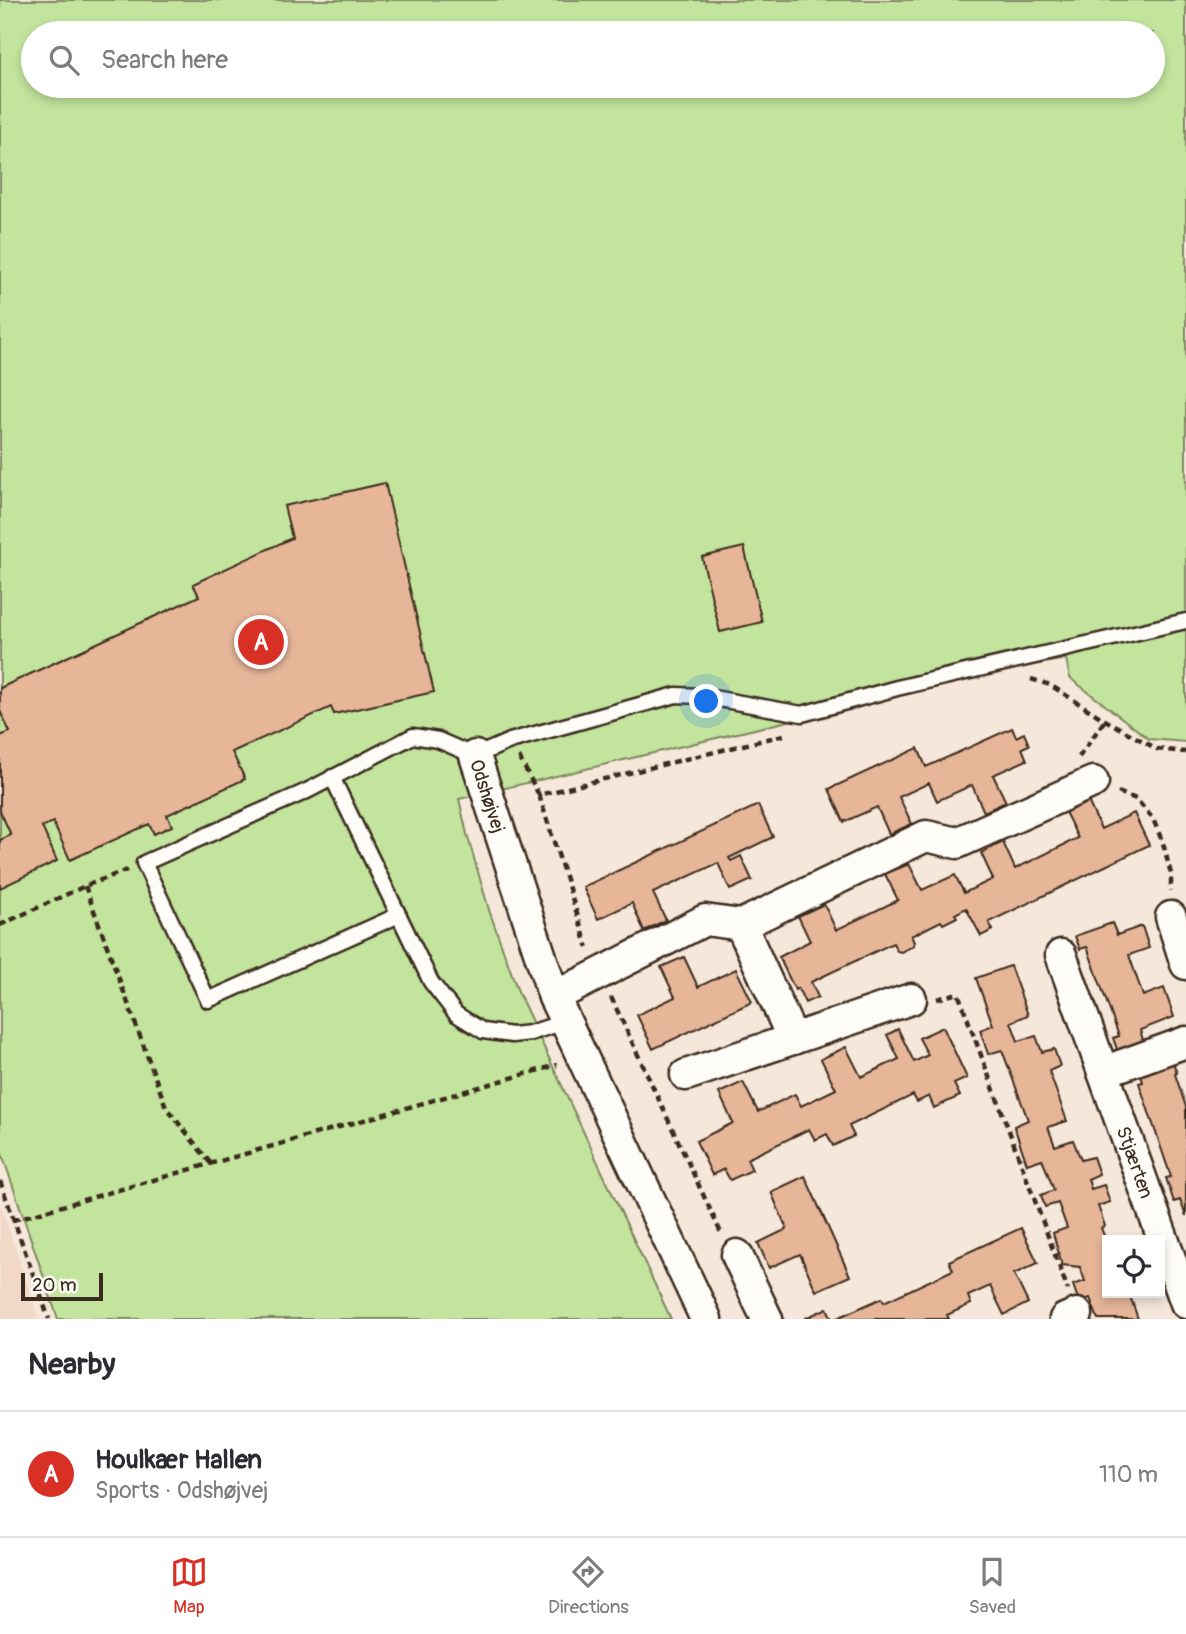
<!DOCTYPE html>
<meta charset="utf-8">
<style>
:root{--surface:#fff;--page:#f2f2f3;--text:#2b2b33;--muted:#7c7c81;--line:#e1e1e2;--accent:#d93025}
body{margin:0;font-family:Pangolin,sans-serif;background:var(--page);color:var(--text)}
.controls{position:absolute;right:21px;bottom:21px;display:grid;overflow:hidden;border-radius:0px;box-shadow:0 4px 10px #0003}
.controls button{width:63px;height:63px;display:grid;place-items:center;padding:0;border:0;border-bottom:2px solid var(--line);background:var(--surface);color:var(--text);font:35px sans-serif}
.scale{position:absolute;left:21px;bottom:18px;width:82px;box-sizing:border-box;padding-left:7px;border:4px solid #3b2a1e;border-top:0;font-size:19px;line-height:24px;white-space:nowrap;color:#3b2a1e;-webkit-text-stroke:5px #fdfcf7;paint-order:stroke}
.you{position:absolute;left:707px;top:702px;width:24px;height:24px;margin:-18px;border:5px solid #fff;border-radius:50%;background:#1a73e8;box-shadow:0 0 0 10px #1a73e833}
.badge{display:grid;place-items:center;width:46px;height:46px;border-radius:50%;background:var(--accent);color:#fff;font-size:23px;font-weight:700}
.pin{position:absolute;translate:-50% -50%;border:4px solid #fff;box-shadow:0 2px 7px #0006}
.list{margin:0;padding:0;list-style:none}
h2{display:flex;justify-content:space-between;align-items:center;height:91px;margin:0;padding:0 28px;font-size:30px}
h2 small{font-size:23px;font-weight:400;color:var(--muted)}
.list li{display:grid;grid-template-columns:46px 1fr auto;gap:21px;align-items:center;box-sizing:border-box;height:126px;padding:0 28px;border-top:2px solid var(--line)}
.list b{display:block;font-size:26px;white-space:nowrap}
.list p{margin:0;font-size:23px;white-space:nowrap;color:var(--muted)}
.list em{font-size:23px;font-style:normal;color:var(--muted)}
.icon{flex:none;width:38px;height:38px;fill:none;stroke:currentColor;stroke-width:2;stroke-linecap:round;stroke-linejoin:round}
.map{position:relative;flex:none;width:1186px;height:1319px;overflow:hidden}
.search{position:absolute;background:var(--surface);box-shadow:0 4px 10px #0003;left:21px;right:21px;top:21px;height:77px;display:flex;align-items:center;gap:18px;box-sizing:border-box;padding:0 24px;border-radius:38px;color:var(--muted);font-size:26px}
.sheet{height:217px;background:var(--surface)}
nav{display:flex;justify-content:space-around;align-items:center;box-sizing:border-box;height:98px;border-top:2px solid var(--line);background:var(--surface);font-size:19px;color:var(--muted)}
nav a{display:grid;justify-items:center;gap:4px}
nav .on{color:var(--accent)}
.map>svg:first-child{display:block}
</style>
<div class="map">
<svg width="1186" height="1319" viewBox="0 0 1186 1319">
<rect width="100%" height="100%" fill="#f6e7db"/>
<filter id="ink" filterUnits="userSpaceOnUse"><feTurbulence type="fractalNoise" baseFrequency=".0143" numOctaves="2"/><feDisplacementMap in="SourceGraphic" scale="14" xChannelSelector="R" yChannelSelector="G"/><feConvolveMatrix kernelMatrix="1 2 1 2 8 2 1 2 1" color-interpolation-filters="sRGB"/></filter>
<g filter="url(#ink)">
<path fill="#f2d8c7" d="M 0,1204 L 11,1236 L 39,1319 L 0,1319 Z"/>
<path fill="#c2e49d" stroke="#7e875e" stroke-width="2" fill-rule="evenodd" d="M 0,0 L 1186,0 L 1186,742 L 1149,739 L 1070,678 L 1066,659 L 991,673 L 459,799 L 467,834 L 489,910 L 519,994 L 671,1319 L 58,1319 L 0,1148 ZM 33,33 L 1153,33 L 1153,86 L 33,86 Z"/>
<path fill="#e7b699" stroke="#3b2a1e" stroke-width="2" d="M 385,483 L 434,692 L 334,714 L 331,707 L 232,752 L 245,779 L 167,815 L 172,826 L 154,834 L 149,824 L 70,860 L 53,822 L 42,827 L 57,861 L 0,888 L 0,840 L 11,835 L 0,811 L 0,736 L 10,732 L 0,711 L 0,688 L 199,596 L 193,584 L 292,538 L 284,506 Z
M 744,547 L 762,622 L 720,632 L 702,557 Z
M 1012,728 L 1016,737 L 1024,733 L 1029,745 L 1022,748 L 1027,760 L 993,775 L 1006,802 L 984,812 L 972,785 L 937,801 L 929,783 L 899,797 L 912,824 L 889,834 L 877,807 L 844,822 L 829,789 L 918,748 L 926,767 Z
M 1088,801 L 1101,829 L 1134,813 L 1149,845 L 989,922 L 993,930 L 981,936 L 966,908 L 955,914 L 957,917 L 943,924 L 941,921 L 911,936 L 914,942 L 913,946 L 901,952 L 897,951 L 893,943 L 811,982 L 818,997 L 805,1003 L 798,988 L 795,990 L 779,957 L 810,941 L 798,916 L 824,904 L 836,930 L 898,900 L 885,874 L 909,864 L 922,890 L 955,875 L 964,893 L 993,879 L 981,853 L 1003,842 L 1015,869 L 1078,838 L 1065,812 Z
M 758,805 L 773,837 L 729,858 L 731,861 L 741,856 L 752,880 L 730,890 L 718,863 L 653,893 L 666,920 L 644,931 L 632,903 L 598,919 L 583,887 Z
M 1112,923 L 1117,935 L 1142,926 L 1149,948 L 1129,955 L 1143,996 L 1164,988 L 1174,1017 L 1140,1030 L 1144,1043 L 1118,1052 L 1113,1038 L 1119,1036 L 1087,947 L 1080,949 L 1075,936 Z
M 684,957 L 698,987 L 736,969 L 752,1002 L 653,1049 L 637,1015 L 675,997 L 661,967 Z
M 1010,966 L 1028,1015 L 1011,1022 L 1018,1041 L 1036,1036 L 1042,1052 L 1054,1049 L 1060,1066 L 1049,1071 L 1067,1121 L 1048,1127 L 1055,1146 L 1073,1140 L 1081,1160 L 1093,1157 L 1099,1174 L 1088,1179 L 1091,1189 L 1104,1185 L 1110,1202 L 1098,1206 L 1105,1226 L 1101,1228 L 1107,1243 L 1107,1293 L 1129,1293 L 1138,1319 L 1098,1319 L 1090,1298 L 1079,1302 L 1073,1285 L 1085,1281 L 1080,1267 L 1062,1265 L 1053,1233 L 1067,1228 L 1058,1203 L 1045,1207 L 1041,1195 L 1054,1190 L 1042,1159 L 1027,1164 L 1014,1126 L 1028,1120 L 1002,1050 L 988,1054 L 980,1030 L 993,1025 L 976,978 Z
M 943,1027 L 967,1078 L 954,1084 L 960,1096 L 934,1108 L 929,1096 L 917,1102 L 913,1095 L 849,1126 L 854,1136 L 833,1146 L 827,1134 L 815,1140 L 809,1129 L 747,1159 L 752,1170 L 730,1180 L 724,1169 L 712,1175 L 696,1141 L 733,1123 L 719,1093 L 743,1082 L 758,1112 L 795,1094 L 801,1106 L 836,1089 L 821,1059 L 846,1047 L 861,1077 L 899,1059 L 887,1035 L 898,1029 L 914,1062 L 928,1055 L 919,1038 Z
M 1172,1060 L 1177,1073 L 1175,1074 L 1186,1107 L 1186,1216 L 1180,1200 L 1174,1202 L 1166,1178 L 1171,1177 L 1139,1083 L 1143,1082 L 1140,1071 Z
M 805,1176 L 850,1276 L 816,1291 L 800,1254 L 769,1268 L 758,1243 L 787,1229 L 771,1192 Z
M 1021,1228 L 1038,1263 L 1014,1274 L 1028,1303 L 1004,1315 L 990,1286 L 968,1296 L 971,1304 L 947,1315 L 949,1319 L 835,1319 L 882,1298 L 884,1302 L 953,1270 L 949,1261 Z
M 827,1308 L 832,1319 L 806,1319 L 806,1318 Z"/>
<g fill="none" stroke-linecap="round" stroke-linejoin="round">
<g stroke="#3b2a1e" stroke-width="19">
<path id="lane" d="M 332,777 L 431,982 L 456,1014 L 483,1031 L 512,1035 L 530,1033 L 564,1022
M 399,915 L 208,1000 L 144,863 L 307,791 L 413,736 L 438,740 L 475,756 L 510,741 L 676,695 L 702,696 L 802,714 L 897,688 L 1186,621"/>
</g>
<g stroke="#3b2a1e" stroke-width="35">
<g id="street">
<path id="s1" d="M 475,756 L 554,997 L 706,1319"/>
<path d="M 1171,917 L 1186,964"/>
<path d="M 741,925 L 793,1039"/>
<path id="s2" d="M 1061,955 L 1186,1303"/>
<path d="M 554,997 L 705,920 L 741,925 L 926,836 L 957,843 L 1093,782"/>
<path d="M 1103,1072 L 1186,1042"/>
<path d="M 686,1075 L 911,999"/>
<path d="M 737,1255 L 767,1319"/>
<path d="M 1065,1319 L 1077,1314"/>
</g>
</g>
<path stroke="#3b2a1e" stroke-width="4.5" stroke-dasharray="7 5" stroke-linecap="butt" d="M 1031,679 L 1050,685 L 1105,720 L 1157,749 L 1186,752
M 519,757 L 539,795 L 788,734
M 1079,757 L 1105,720
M 1118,792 L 1136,799 L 1153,819 L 1163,843 L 1171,874 L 1171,891
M 539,795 L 588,948
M 85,886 L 166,1107 L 211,1164
M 0,925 L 85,886 L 127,870
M 611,997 L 721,1233
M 937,999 L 958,993 L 1068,1290
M 0,1181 L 49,1319
M 13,1220 L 557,1065"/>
<use href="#lane" stroke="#fdfcf7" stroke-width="14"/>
<use href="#street" stroke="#fdfcf7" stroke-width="30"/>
</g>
</g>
<g text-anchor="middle" stroke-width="5" stroke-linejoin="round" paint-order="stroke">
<g font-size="19" fill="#3b2a1e" stroke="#fdfcf7">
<text dy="7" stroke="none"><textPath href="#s1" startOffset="42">Odshøjvej</textPath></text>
<text dy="7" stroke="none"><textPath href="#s2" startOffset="220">Stjærten</textPath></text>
</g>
</g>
</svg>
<div class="controls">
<button><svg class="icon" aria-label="locate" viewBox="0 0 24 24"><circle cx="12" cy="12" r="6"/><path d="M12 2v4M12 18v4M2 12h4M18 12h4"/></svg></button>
</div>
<div class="scale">20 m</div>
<div class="you"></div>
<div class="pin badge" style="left:261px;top:642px">A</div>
<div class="search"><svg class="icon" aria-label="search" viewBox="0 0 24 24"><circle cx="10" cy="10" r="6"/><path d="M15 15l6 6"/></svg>Search here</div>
</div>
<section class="sheet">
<h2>Nearby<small></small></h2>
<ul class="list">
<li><span class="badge">A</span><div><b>Houlkær Hallen</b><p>Sports · Odshøjvej</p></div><em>110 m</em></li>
</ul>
</section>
<nav>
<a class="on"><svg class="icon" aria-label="map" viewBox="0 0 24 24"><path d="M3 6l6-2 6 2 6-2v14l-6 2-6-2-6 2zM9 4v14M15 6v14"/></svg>Map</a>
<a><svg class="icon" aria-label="directions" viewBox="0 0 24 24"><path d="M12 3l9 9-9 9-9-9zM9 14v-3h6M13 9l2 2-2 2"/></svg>Directions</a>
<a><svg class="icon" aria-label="saved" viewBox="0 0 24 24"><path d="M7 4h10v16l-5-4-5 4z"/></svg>Saved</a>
</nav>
